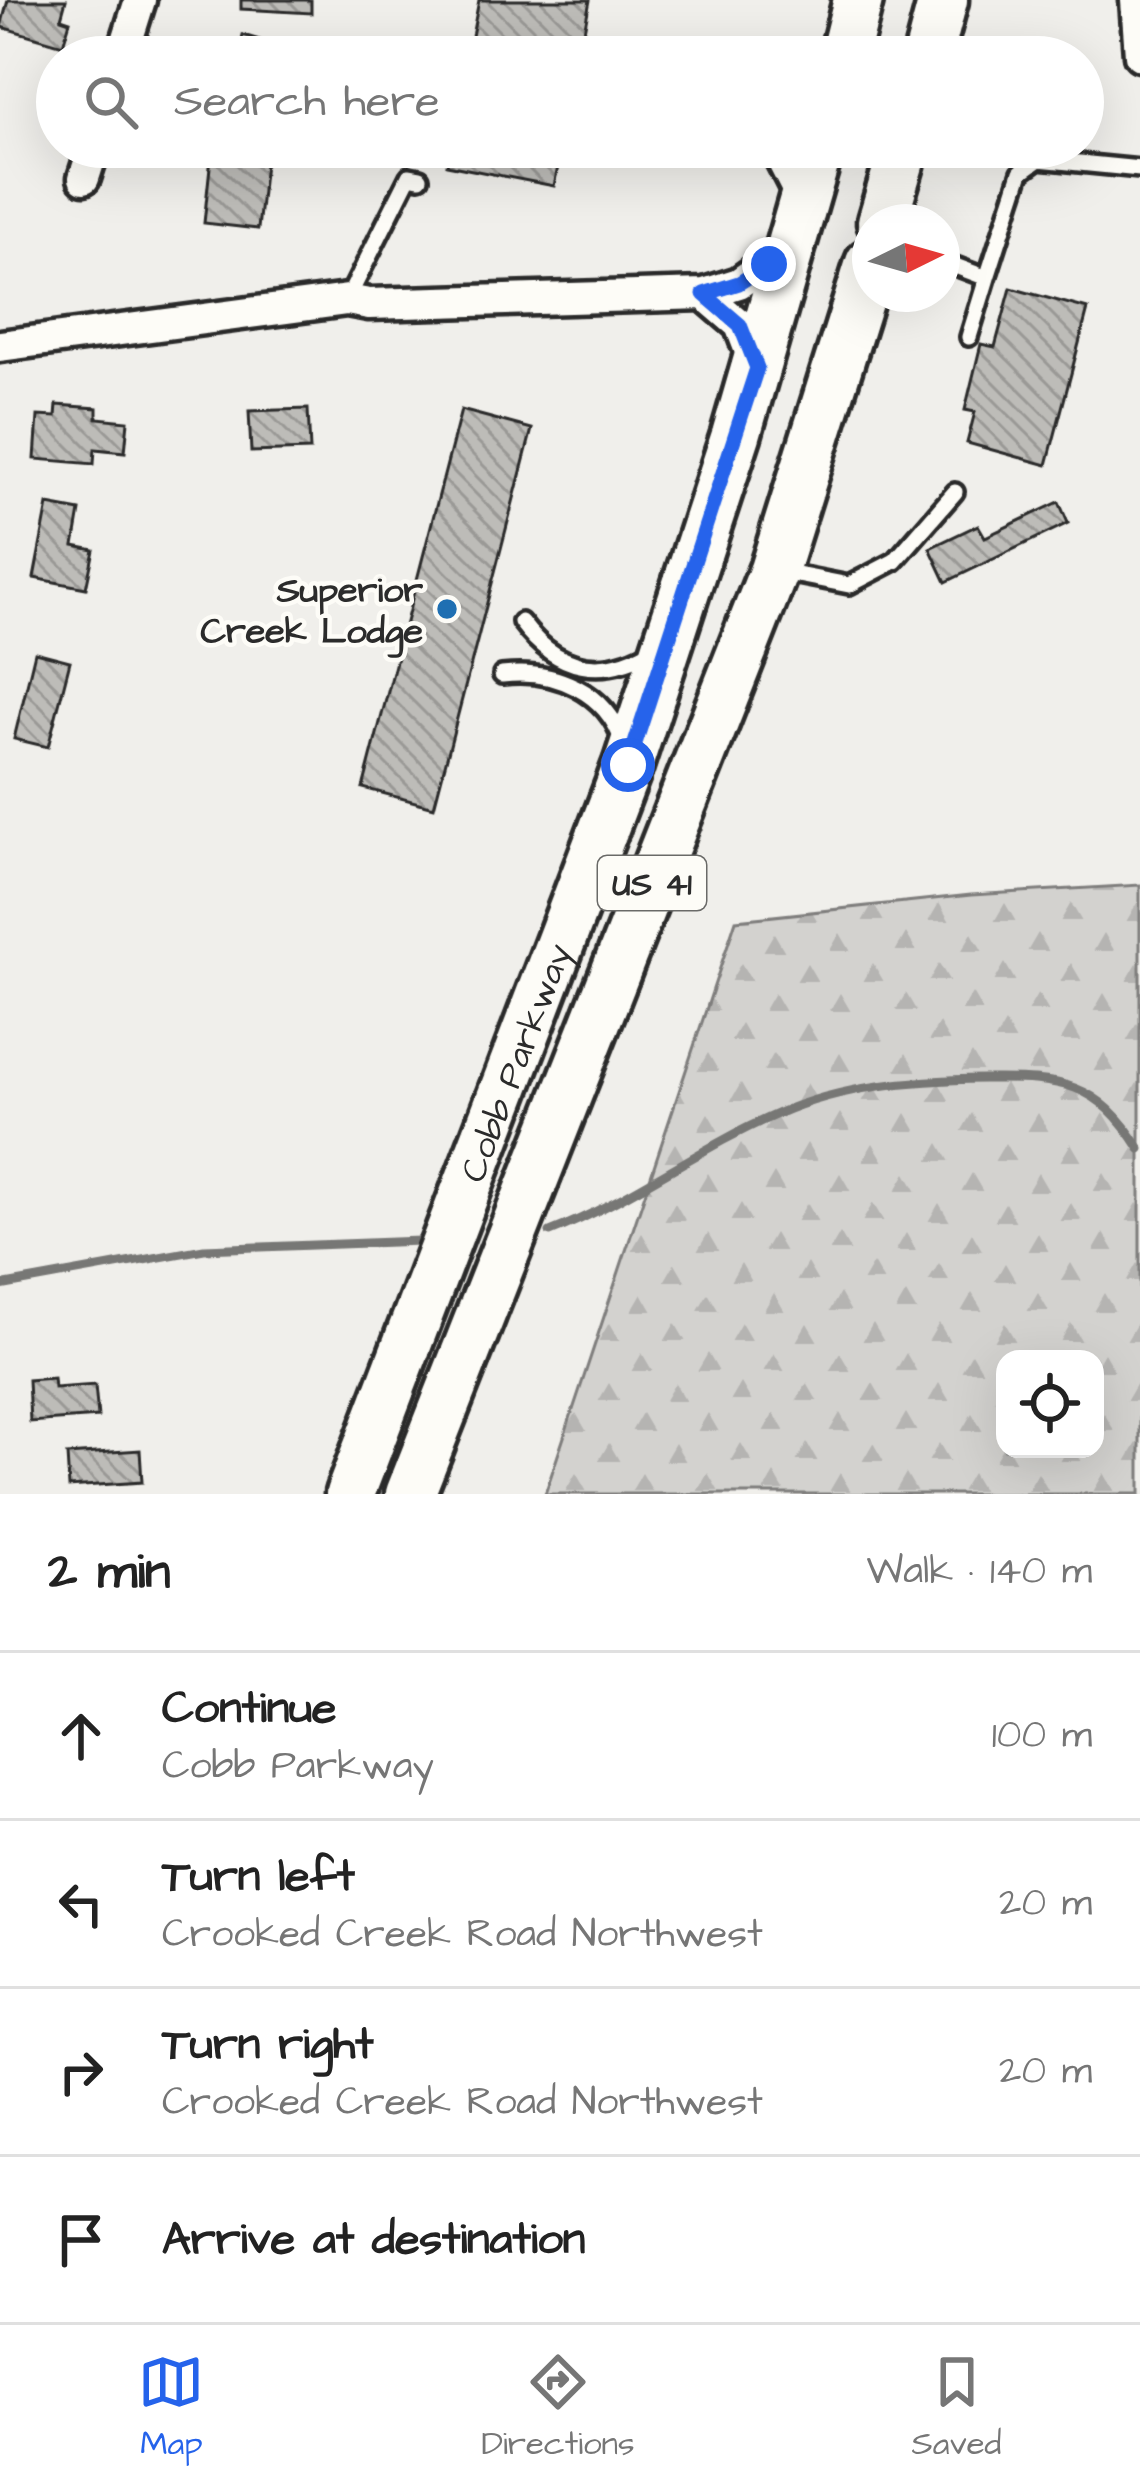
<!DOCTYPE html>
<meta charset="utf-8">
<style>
:root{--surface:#fff;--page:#f6f6f6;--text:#222;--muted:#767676;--line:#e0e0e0;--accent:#2563eb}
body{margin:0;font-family:"Architects Daughter",sans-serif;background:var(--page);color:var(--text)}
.controls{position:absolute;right:36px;bottom:36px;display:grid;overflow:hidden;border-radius:24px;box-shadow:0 12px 48px #0002}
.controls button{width:108px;height:108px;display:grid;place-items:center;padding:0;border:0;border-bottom:3px solid var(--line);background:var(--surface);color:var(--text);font:60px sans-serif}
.compass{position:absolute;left:852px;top:204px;width:108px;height:108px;border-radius:50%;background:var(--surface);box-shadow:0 12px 48px #0002;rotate:85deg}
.stop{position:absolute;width:36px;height:36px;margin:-27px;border:9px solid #2563eb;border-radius:50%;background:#fff}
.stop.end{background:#2563eb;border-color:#fff;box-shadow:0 3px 12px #0008}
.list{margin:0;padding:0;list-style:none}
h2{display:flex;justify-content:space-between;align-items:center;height:156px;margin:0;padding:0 48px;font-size:51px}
h2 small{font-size:39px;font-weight:400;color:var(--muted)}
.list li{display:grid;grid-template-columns:78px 1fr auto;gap:36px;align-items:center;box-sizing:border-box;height:168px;padding:0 48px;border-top:3px solid var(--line)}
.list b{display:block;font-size:45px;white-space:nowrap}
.list p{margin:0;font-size:39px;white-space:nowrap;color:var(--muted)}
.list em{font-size:39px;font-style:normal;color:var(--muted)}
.icon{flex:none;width:66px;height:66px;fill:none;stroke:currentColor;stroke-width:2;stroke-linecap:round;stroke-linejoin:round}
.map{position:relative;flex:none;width:1140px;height:1494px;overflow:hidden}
.search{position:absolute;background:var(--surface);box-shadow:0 12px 48px #0002;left:36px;right:36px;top:36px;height:132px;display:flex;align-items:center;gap:30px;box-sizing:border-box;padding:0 42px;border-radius:66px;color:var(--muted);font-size:45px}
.sheet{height:828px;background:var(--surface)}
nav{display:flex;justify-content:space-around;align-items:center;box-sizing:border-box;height:168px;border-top:3px solid var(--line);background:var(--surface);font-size:33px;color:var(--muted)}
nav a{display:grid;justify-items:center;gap:6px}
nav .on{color:var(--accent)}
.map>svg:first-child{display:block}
</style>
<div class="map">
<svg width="1140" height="1494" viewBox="0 0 1140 1494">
<defs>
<pattern id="forest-firs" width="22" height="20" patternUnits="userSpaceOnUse" patternTransform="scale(3)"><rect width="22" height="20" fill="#d3d2cf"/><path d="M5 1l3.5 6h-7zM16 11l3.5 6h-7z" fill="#b5b4b2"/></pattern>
<pattern id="building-back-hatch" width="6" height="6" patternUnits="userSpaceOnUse" patternTransform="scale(3)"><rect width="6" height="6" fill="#bdbcb8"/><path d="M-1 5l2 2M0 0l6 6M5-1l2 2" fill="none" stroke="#9a9996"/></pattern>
</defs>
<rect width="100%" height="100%" fill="#f0efeb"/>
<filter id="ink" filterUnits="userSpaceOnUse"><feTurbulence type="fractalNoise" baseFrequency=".00833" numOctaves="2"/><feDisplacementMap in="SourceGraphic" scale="24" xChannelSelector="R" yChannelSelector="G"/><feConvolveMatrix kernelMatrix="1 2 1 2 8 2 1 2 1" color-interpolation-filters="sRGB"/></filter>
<g filter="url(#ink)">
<path fill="url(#forest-firs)" stroke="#7f7e7d" stroke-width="3" fill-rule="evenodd" d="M 1140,885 L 1140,1494 L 545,1494 L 736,920 L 971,895 ZM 1005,1359 L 1095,1359 L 1095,1449 L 1005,1449 Z"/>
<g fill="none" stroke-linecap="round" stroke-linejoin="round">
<path stroke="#777775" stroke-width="9" d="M 550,1232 C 630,1201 698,1148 777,1114 C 843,1085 914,1080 984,1079 C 1061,1078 1098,1081 1140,1149
M 0,1286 L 204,1249 L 420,1241"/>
</g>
<path fill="url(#building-back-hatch)" stroke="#2b2b2b" stroke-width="3" d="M 8,0 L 66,0 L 61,18 L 70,21 L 63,45 L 1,27 Z
M 241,0 L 311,0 L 311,13 L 241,9 Z
M 479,0 L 590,0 L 579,57 L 468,57 Z
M 243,35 L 296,51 L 294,57 L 237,57 Z
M 450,147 L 562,147 L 554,186 L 447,165 Z
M 212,148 L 266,153 L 258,229 L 204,223 Z
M 1011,288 L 1088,309 L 1047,465 L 967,443 L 975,412 L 965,410 L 981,344 L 995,347 Z
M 57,405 L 97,408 L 97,418 L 128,421 L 125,452 L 95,449 L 94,464 L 35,459 L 38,416 L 56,417 Z
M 308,409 L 310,450 L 251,452 L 249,411 Z
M 461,410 L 532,429 L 434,807 L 363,788 Z
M 1059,502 L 1068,523 L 946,582 L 930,548 L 978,525 L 985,537 Z
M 48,505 L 80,511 L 74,546 L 94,550 L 86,588 L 34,578 Z
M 35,652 L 70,661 L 48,747 L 14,739 Z
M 53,1378 L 54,1388 L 95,1385 L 98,1417 L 30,1422 L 28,1380 Z
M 140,1450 L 142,1482 L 69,1487 L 67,1455 Z"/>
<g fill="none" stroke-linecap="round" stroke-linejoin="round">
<g stroke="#2b2b2b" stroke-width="24">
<path id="lane" d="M 767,147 L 793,198
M 942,261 L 987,278 L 1021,172 L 1039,159 L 1140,169
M 347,300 L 409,176 L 420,178
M 969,337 L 987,278
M 782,572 L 849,585 L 895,561 L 955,492
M 521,622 C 557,671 603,680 655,648
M 502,675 C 554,669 607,691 623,743"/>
</g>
<g stroke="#2b2b2b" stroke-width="39">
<path id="street" d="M 1136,0 L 1140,55
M 122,57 L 140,0
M 84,178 L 94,147
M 704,294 L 740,325 L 755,364
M 0,346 L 347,300 L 369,304 L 704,294 L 739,283 L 788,248"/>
</g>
<g stroke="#2b2b2b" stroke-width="57">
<g id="primary">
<path d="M 844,57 L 858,0"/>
<path d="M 928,57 L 943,0"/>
<path d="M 882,222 L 904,147"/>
<path id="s1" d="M 350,1494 L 628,765 L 736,435 L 819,147"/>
<path d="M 410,1494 L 774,570 L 870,263"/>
</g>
</g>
<use href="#lane" stroke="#fdfcf7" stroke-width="15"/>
<use href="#street" stroke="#fdfcf7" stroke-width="30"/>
<use href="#primary" stroke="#fdfcf7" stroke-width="48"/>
</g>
</g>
<g fill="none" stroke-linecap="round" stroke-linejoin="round" filter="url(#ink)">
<path stroke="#2563eb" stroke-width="15" d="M 628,765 L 757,368 L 740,325 L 704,294 L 739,283 L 769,264"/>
</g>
<circle fill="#1f6fb2" stroke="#fdfcf7" stroke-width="4.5" cx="447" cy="609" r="12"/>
<g text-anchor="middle" stroke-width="9" stroke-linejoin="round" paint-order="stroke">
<rect fill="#fdfcf7" stroke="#6a6a68" stroke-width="3" x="598" y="856" width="108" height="54" rx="9"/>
<g font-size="33" font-weight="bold" fill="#2b2b2b">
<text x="652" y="895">US 41</text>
</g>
<g font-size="36" font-weight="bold" fill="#2b2b2b" stroke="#fdfcf7" text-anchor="end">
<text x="423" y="601">Superior<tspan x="423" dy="41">Creek Lodge</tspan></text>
</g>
<g font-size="36" fill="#2b2b2b" stroke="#fdfcf7">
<text dy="13" stroke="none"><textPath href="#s1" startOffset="462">Cobb Parkway</textPath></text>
</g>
</g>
</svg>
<div class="controls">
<button><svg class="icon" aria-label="locate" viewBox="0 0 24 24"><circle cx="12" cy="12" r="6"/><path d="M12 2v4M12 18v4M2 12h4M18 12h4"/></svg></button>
</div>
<svg class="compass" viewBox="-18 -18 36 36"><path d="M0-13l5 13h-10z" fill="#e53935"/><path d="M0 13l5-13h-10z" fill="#767676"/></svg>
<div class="stop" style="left:628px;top:765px"></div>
<div class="stop end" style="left:769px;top:264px"></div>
<div class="search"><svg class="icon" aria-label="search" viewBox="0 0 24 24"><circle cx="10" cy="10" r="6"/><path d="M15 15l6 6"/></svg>Search here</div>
</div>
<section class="sheet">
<h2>2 min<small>Walk · 140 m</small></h2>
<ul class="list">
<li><svg class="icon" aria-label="ahead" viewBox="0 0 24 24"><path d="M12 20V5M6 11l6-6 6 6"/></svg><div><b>Continue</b><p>Cobb Parkway</p></div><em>100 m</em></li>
<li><svg class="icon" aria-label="left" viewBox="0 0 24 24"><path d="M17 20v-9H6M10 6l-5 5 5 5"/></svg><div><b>Turn left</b><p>Crooked Creek Road Northwest</p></div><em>20 m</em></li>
<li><svg class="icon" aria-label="right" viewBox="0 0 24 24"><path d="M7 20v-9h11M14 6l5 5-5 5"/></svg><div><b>Turn right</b><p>Crooked Creek Road Northwest</p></div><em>20 m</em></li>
<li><svg class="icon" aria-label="arrive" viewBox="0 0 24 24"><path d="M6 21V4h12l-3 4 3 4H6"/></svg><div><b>Arrive at destination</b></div></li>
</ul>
</section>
<nav>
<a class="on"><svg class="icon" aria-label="map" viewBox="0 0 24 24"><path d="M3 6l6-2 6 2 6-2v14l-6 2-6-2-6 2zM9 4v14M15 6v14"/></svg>Map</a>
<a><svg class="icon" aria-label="directions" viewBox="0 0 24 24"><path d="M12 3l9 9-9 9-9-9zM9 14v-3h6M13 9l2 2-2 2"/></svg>Directions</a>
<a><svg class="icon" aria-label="saved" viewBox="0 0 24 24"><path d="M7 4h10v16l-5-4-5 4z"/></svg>Saved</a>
</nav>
